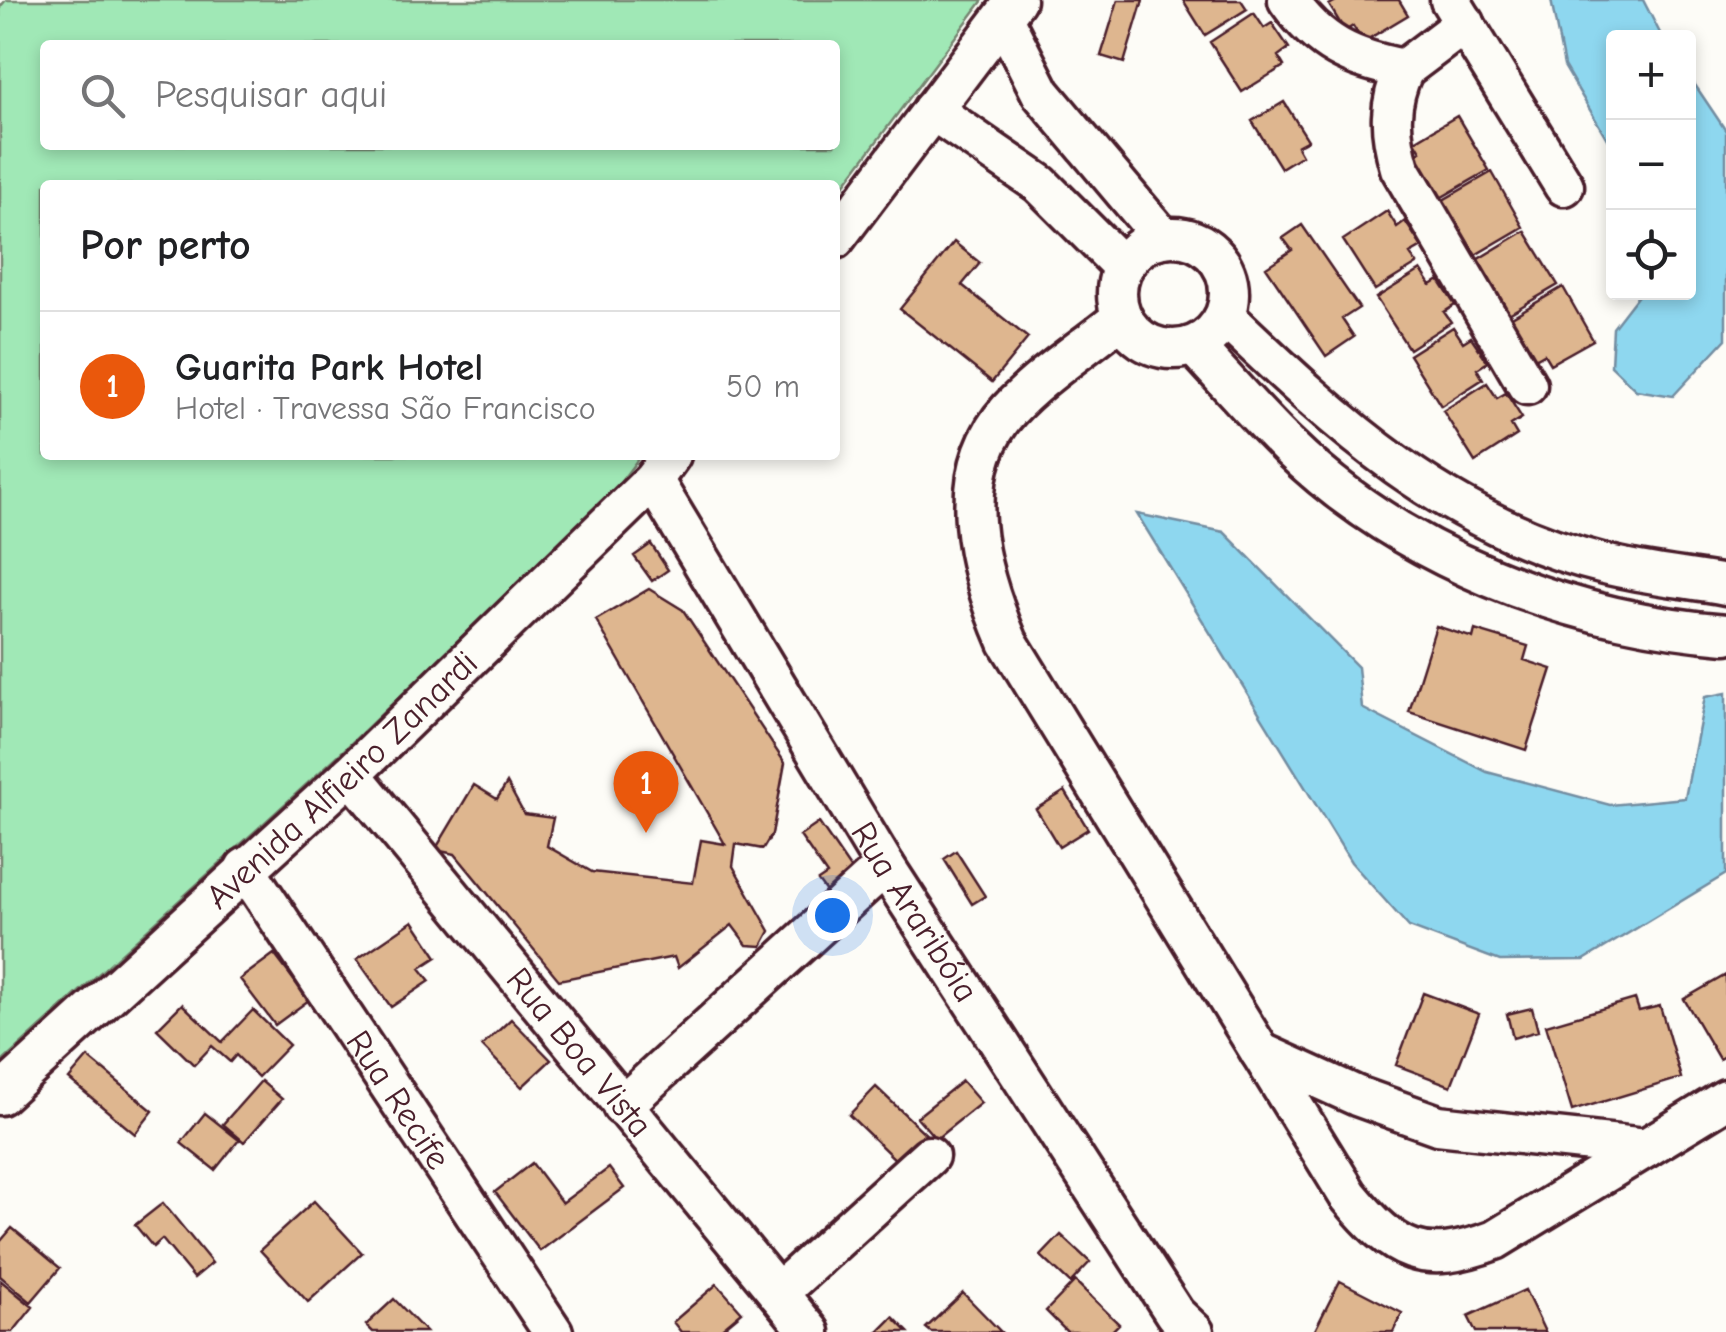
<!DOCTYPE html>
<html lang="pt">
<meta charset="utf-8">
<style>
:root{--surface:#fff;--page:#f2f2f2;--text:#202124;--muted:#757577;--line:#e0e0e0;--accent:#ea580c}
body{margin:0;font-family:"Comic Neue",sans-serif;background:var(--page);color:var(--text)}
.controls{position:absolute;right:30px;top:30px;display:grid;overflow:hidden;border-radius:10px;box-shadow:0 5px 15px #0003}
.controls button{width:90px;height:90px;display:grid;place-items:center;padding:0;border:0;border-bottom:2px solid var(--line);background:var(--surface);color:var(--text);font:50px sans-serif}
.you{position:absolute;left:832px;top:915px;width:35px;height:35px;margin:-25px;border:8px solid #fff;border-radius:50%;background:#1a73e8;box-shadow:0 0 0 15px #1a73e833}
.badge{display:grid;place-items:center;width:65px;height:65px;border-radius:50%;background:var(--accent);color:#fff;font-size:32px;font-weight:700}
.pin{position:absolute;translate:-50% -82px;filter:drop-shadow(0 2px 5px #0008)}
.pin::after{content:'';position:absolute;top:52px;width:35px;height:30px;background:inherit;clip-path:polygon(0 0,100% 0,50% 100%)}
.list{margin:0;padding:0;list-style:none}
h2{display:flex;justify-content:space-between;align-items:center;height:130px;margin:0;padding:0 40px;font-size:42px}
h2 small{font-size:32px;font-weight:400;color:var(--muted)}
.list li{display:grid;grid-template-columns:65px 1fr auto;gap:30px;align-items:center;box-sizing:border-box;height:150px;padding:0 40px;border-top:2px solid var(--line)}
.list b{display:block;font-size:38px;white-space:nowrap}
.list p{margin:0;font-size:32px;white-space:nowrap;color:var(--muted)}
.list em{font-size:32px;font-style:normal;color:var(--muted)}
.icon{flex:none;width:55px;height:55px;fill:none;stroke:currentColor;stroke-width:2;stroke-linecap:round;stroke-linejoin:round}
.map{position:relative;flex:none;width:1726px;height:1332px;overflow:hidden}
.search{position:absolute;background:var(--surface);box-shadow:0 5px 15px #0003;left:40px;top:40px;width:800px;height:110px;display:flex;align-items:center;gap:25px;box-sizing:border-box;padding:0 35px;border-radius:10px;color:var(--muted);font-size:38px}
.panel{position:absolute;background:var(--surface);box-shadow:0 5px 15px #0003;left:40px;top:180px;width:800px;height:280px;border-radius:10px}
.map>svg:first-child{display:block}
</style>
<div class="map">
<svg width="1726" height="1332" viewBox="0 0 1726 1332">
<rect width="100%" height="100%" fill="#fdfcf7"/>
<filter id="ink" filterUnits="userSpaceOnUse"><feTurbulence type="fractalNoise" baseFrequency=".01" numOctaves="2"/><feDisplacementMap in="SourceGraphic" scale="20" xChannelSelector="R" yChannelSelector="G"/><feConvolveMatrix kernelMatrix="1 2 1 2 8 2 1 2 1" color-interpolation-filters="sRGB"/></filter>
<g filter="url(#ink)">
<path fill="#a0e8b6" stroke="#758470" stroke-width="2.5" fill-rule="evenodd" d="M 6,0 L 983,0 L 835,197 L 835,185 L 45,185 L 45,455 L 641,455 L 613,492 L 344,750 L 0,1064 L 0,7 ZM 45,45 L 835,45 L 835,145 L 45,145 Z"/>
<path fill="#8ed7ef" stroke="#738da1" stroke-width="2.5" d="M 1551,0 L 1643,0 L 1662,37 L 1614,38 L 1613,149 L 1564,66 Z
M 1689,76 L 1726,131 L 1726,339 L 1673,396 L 1636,390 L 1611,366 L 1613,328 L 1640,293 L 1688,292 Z
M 1137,514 L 1224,532 L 1358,667 L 1362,708 L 1487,772 L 1610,805 L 1685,798 L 1705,697 L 1726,693 L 1726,874 L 1584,960 L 1500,961 L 1409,927 L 1351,862 Z"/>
<path fill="#deb68f" stroke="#4a1f2b" stroke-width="2.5" d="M 1118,0 L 1143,0 L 1124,63 L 1101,56 Z
M 1183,0 L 1241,0 L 1247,9 L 1205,35 Z
M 1338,0 L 1399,0 L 1408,15 L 1363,42 L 1353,26 L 1345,31 L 1329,5 Z
M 1254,13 L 1264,28 L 1272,23 L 1289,48 L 1278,56 L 1284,66 L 1242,92 L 1210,42 Z
M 1284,102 L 1308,140 L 1297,146 L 1302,155 L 1281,168 L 1252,121 Z
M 1457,116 L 1489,170 L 1435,201 L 1410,157 L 1421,151 L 1415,141 Z
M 1492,172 L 1523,227 L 1470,258 L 1438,203 Z
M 1387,211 L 1397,227 L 1405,221 L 1422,247 L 1410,254 L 1417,264 L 1375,290 L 1343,240 Z
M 1302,225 L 1359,308 L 1342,319 L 1354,337 L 1326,356 L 1266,267 L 1292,250 L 1283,238 Z
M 1525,231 L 1558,285 L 1507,315 L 1475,261 Z
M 954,242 L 980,263 L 962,285 L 1028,338 L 992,382 L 900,309 Z
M 1421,270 L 1431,285 L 1439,280 L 1455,305 L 1444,312 L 1451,322 L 1409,349 L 1376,298 Z
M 1563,287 L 1593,340 L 1550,364 L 1544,354 L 1530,362 L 1505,321 Z
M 1453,327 L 1463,342 L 1471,337 L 1488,362 L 1477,369 L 1483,379 L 1441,406 L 1409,355 Z
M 1487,383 L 1497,398 L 1506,393 L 1522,418 L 1511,425 L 1517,435 L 1475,462 L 1443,411 Z
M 651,544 L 668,570 L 652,581 L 634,556 Z
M 649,589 L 683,610 L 785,763 L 772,834 L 763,849 L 736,844 L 733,866 L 770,931 L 762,946 L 747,945 L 732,925 L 678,968 L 674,957 L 559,980 L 455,854 L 435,850 L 474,785 L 497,799 L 507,783 L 524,814 L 553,818 L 547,846 L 592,872 L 693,883 L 701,840 L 725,844 L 596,620 Z
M 1436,626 L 1473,638 L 1475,630 L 1528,646 L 1524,660 L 1552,669 L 1526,750 L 1409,712 Z
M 1065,791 L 1088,829 L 1059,847 L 1036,809 Z
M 819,823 L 856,877 L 829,896 L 818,881 L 827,875 L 800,836 Z
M 956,851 L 985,896 L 972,904 L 944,859 Z
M 413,921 L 437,957 L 420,968 L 430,981 L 391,1007 L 357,959 Z
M 274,954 L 309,1000 L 275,1025 L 240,979 Z
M 1726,975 L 1726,1055 L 1719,1059 L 1684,999 Z
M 1423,993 L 1479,1014 L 1451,1086 L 1396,1065 Z
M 1635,999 L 1639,1011 L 1660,1006 L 1681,1078 L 1572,1111 L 1546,1025 Z
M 182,1004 L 222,1042 L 253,1010 L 289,1045 L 258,1077 L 236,1055 L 230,1062 L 212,1046 L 194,1065 L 157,1029 Z
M 1532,1008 L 1538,1031 L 1513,1038 L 1507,1014 Z
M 511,1019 L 551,1060 L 522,1087 L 482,1046 Z
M 88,1057 L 153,1111 L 135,1134 L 69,1079 Z
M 261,1081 L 282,1099 L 244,1142 L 223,1124 Z
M 962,1081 L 981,1103 L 936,1139 L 917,1117 Z
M 876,1087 L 930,1138 L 903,1167 L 849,1115 Z
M 205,1113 L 239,1140 L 215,1170 L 181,1143 Z
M 532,1163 L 562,1203 L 609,1168 L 624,1188 L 540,1251 L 495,1192 Z
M 314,1201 L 362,1253 L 308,1302 L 260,1250 Z
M 163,1203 L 212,1263 L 194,1278 L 162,1239 L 153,1247 L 135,1225 Z
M 12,1228 L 60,1268 L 31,1302 L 0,1276 L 0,1242 Z
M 1061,1235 L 1090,1262 L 1070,1283 L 1041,1256 Z
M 0,1280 L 33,1307 L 13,1332 L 0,1332 Z
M 1075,1281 L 1119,1324 L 1111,1332 L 1067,1332 L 1046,1311 Z
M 1340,1281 L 1402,1313 L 1393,1332 L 1314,1332 Z
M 717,1284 L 742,1312 L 718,1332 L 681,1332 L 673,1322 Z
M 1525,1290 L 1545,1332 L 1476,1332 L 1468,1316 Z
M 963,1293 L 1001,1332 L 931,1332 L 926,1328 Z
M 394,1299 L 426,1332 L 373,1332 L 366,1325 Z
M 893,1317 L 908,1332 L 878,1332 Z"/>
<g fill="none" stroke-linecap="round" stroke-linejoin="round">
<g stroke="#4a1f2b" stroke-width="45">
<g id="minor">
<path d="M 1288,0 C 1319,44 1351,59 1404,69 C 1388,104 1389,131 1400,168 L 1527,385"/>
<path d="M 1450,0 L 1564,186"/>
<path d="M 1003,18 L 1041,93 L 1163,238"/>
<path d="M 1404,69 L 1465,23"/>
<path d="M 932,110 L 1040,184 L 1123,267"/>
<circle cx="1173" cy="293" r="56"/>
<path d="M 835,239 L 1016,0"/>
<path d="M 1225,316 C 1339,425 1446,525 1605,564 C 1644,574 1686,578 1726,585"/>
<path d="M 1122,317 C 1086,347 1041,375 1009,410 C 950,475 978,572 1008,642 L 1348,1195 C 1396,1253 1422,1267 1495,1240 L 1726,1099"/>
<path d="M 1194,346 C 1225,379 1255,414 1288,446 C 1403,558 1567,621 1726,634"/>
<path id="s1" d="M 653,480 L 885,866 L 1175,1314 L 1194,1332"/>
<path id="s2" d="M 351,774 L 810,1332"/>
<path id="s3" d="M 245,868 L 553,1332"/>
<path d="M 1260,1052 L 1357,1096 L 1438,1125 L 1646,1148"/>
<path id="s4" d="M 0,1095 L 351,774 L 653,480 L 671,455"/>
<path d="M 622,1106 L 885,866"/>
<path d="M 778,1293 L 929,1156"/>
</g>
</g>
<use href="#minor" stroke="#fdfcf7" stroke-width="38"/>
</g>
</g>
<g text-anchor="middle" stroke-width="10" stroke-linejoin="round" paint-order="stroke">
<g font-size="35" fill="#4a1f2b" stroke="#fdfcf7">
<text dy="12" stroke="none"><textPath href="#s4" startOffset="465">Avenida Alfieiro Zanardi</textPath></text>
<text dy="12" stroke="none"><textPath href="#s1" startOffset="505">Rua Araribóia</textPath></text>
<text dy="12" stroke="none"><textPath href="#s2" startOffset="360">Rua Boa Vista</textPath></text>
<text dy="12" stroke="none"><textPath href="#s3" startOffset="278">Rua Recife</textPath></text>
</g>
</g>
</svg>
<div class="controls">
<button>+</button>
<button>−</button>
<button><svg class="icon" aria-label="locate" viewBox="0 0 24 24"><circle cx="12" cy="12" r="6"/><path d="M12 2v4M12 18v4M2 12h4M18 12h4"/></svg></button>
</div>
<div class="you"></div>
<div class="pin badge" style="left:646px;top:833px">1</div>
<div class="search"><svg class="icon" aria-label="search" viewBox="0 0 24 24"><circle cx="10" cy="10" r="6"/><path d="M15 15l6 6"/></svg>Pesquisar aqui</div>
<section class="panel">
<h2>Por perto<small></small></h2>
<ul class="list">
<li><span class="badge">1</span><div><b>Guarita Park Hotel</b><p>Hotel · Travessa São Francisco</p></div><em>50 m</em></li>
</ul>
</section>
</div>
